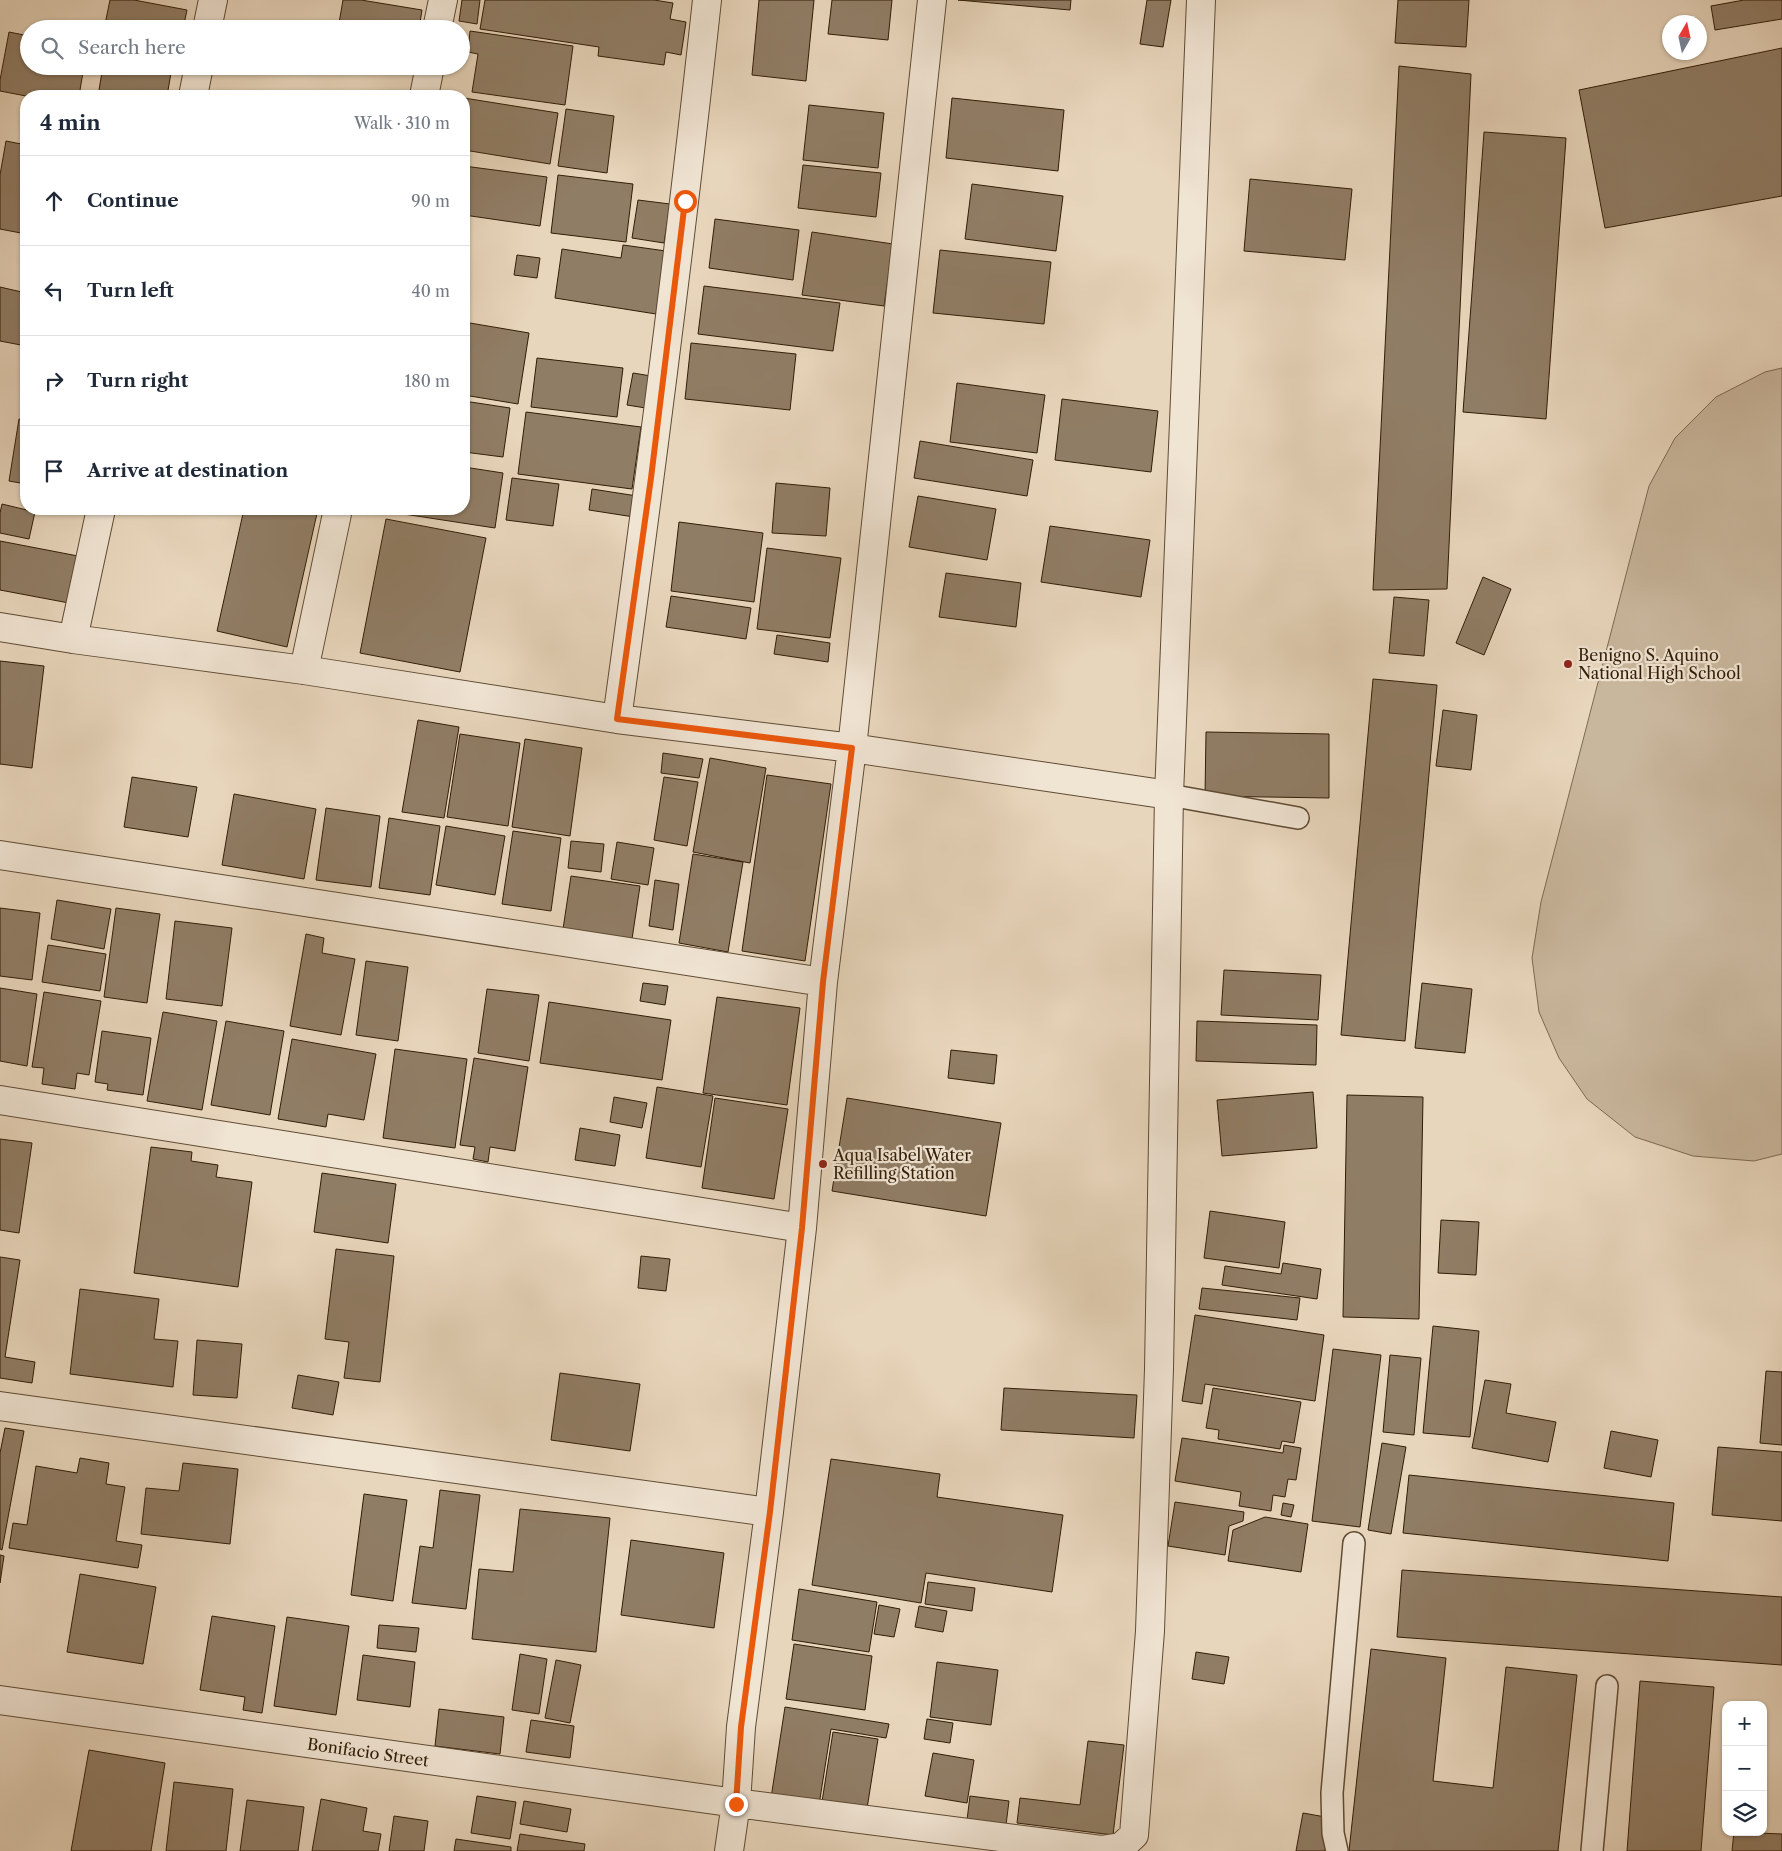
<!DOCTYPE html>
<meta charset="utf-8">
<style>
:root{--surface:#fff;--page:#f6f6f7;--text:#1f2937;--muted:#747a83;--line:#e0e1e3}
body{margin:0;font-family:"Libre Caslon Text",serif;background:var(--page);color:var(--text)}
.controls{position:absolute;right:15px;bottom:15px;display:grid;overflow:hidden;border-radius:10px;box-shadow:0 1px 4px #0004}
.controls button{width:45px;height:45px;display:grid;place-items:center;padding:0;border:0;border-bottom:1px solid var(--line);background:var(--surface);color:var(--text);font:25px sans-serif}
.compass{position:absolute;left:1662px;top:15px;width:45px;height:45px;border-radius:50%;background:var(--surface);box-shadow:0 1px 4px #0004;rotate:9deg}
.stop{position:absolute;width:15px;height:15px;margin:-11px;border:4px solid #ea580c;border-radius:50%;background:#fff}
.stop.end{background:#ea580c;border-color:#fff;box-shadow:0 1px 5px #0008}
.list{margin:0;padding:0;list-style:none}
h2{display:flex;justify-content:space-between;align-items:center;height:65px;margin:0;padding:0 20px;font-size:21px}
h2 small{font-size:16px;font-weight:400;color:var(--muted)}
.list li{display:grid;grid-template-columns:32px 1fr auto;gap:15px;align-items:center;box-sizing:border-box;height:90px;padding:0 20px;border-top:1px solid var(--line)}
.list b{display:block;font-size:19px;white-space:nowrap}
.list em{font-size:16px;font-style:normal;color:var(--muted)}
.icon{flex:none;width:28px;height:28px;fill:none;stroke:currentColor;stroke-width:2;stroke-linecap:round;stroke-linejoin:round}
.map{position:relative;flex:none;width:1782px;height:1851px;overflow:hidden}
.search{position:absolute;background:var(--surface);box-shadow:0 1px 4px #0004;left:20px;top:20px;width:450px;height:55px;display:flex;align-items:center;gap:12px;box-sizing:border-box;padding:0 18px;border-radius:28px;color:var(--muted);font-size:19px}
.panel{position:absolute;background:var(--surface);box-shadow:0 1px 4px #0004;left:20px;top:90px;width:450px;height:425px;border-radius:20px}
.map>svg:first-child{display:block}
</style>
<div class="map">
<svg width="1782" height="1851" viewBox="0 0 1782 1851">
<rect width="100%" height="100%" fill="#e8d6bc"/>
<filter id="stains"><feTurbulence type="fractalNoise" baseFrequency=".004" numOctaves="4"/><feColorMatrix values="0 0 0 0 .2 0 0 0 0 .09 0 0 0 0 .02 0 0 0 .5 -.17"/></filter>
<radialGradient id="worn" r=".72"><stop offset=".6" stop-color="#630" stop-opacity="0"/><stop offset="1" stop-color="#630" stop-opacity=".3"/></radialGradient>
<path fill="#c9b79d" stroke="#7d6a52" d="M 1782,368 L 1782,1154 L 1754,1161 L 1693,1156 L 1635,1137 L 1587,1099 L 1559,1058 L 1539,1012 L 1532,958 L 1541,902 L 1649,486 L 1675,438 L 1716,397 L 1765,372 Z"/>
<path fill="#907d65" stroke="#311d06" d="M 110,0 L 134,0 L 187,10 L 183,29 L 104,29 Z
M 343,0 L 361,0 L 422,10 L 419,29 L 338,29 Z
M 462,0 L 480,0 L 477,24 L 459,21 Z
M 485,0 L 654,0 L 673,3 L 670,19 L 686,22 L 681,55 L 666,52 L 664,65 L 598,56 L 599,47 L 480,29 Z
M 759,0 L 814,0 L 806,81 L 752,75 Z
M 832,0 L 892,0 L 888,40 L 828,34 Z
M 958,0 L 1071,0 L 1070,10 Z
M 1147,0 L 1171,0 L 1163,47 L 1140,44 Z
M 1398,0 L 1469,0 L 1466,47 L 1395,43 Z
M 1744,0 L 1782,0 L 1782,19 L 1715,30 L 1711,6 Z
M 470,31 L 573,46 L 565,105 L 472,92 L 478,54 L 468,52 Z
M 9,32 L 29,36 L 29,66 L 84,66 L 79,96 L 26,96 L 0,91 L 0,80 Z
M 1782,48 L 1782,196 L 1605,228 L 1579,90 Z
M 103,66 L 134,66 L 171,73 L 167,96 L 98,96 Z
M 1399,66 L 1471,74 L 1447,589 L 1373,590 Z
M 229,91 L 260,96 L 228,96 Z
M 464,98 L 558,113 L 550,164 L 464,150 Z
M 952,98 L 1064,110 L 1058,171 L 946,158 Z
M 809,105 L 884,113 L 878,168 L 803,160 Z
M 566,109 L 614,116 L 607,173 L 558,166 Z
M 1484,132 L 1566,138 L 1546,419 L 1463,412 Z
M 6,141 L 26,145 L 26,234 L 0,229 L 0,175 Z
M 803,165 L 881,173 L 876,217 L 798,208 Z
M 464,166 L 547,177 L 540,226 L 464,215 Z
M 558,175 L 633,184 L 626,242 L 551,233 Z
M 1250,179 L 1352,189 L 1345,260 L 1244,251 Z
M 972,184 L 1063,196 L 1056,251 L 965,239 Z
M 638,200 L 670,204 L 664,243 L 632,238 Z
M 715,219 L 799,230 L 793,280 L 709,268 Z
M 812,232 L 893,244 L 884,306 L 802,295 Z
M 623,245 L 666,251 L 656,314 L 555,298 L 562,249 L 621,258 Z
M 940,250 L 1051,262 L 1044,324 L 933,313 Z
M 517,255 L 540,258 L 537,278 L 514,275 Z
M 704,286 L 840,303 L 833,351 L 698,334 Z
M 0,287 L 26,293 L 26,346 L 0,341 Z
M 464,322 L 529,333 L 518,404 L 464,395 Z
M 691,343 L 796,354 L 790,410 L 685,399 Z
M 537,358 L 623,368 L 617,417 L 531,407 Z
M 633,373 L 657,377 L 652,409 L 627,405 Z
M 957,383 L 1045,395 L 1037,453 L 950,442 Z
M 1062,399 L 1158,411 L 1151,472 L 1055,460 Z
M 464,401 L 510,408 L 503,457 L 464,452 Z
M 526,412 L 641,427 L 632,489 L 518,474 Z
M 19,419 L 26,421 L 26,484 L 9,481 Z
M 920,441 L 1033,460 L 1027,496 L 914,478 Z
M 464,467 L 503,473 L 495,528 L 397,513 L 397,509 L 464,509 Z
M 512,478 L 559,484 L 553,526 L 506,520 Z
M 776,483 L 830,488 L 826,536 L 772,533 Z
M 592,489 L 637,496 L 634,517 L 589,510 Z
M 918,496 L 996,509 L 987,560 L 909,547 Z
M 2,504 L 35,512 L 29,539 L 0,533 L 0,513 Z
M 244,509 L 318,509 L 287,647 L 217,631 Z
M 386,519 L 486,538 L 460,672 L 360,653 Z
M 679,522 L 763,533 L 754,602 L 671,591 Z
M 1050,526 L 1150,540 L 1141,597 L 1041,582 Z
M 0,541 L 78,556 L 69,603 L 0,590 Z
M 767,548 L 841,558 L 830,638 L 757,629 Z
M 946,573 L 1021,583 L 1016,627 L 939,617 Z
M 1483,577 L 1511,589 L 1484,655 L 1456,643 Z
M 671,596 L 751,608 L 746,639 L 666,627 Z
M 1394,597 L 1429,600 L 1424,656 L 1389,653 Z
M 777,635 L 830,643 L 828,662 L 774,654 Z
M 0,661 L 44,666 L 32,768 L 0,764 Z
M 1373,679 L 1437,685 L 1405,1041 L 1341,1035 Z
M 1443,710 L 1477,715 L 1471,770 L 1436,766 Z
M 418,720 L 459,727 L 444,818 L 402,812 Z
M 1206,732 L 1329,734 L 1329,798 L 1205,796 Z
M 460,734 L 520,743 L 508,826 L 447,817 Z
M 525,739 L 582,748 L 570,836 L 512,827 Z
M 663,753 L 703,759 L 699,778 L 661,773 Z
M 710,758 L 766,768 L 750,863 L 693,852 Z
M 767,775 L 831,784 L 805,961 L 742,951 Z
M 132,777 L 197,787 L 188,837 L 124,827 Z
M 664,777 L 698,782 L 687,846 L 654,840 Z
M 234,794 L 316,809 L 304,879 L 222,865 Z
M 326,808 L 380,816 L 371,887 L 316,880 Z
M 389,818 L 440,826 L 430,895 L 379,888 Z
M 446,826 L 505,836 L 495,895 L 436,885 Z
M 513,831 L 561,838 L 551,911 L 502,904 Z
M 571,841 L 604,844 L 601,872 L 568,868 Z
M 617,842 L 654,848 L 648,885 L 611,879 Z
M 693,854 L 743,862 L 728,952 L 679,943 Z
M 571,876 L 640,886 L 632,939 L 563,929 Z
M 655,880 L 679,884 L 673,930 L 649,926 Z
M 57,900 L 111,909 L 104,949 L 51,939 Z
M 0,908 L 40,913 L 32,980 L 0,976 Z
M 116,908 L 160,914 L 147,1003 L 104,997 Z
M 175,921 L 232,928 L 222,1006 L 166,999 Z
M 306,934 L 324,938 L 322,953 L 355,959 L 341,1035 L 290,1026 Z
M 48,945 L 106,954 L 100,991 L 42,982 Z
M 366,961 L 408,967 L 398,1041 L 356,1035 Z
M 1224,970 L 1321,975 L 1318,1020 L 1221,1015 Z
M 643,983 L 668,986 L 665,1005 L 640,1001 Z
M 1422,983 L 1472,989 L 1465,1053 L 1415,1048 Z
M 0,988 L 37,994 L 27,1066 L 0,1061 Z
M 487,989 L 539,995 L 529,1061 L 478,1053 Z
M 44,992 L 101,1001 L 89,1075 L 77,1073 L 75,1089 L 42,1084 L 44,1068 L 32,1067 Z
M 717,997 L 800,1008 L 787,1105 L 703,1093 Z
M 549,1002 L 671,1020 L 662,1080 L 540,1063 Z
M 163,1012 L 217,1021 L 202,1110 L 147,1101 Z
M 226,1021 L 284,1031 L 270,1115 L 211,1105 Z
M 1197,1021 L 1317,1025 L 1316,1065 L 1196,1061 Z
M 102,1031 L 151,1038 L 143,1095 L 107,1090 L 108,1084 L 95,1082 Z
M 292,1039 L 376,1054 L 364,1120 L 328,1114 L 326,1127 L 278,1119 Z
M 395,1049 L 467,1059 L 455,1148 L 383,1138 Z
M 951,1050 L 997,1055 L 994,1084 L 948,1078 Z
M 474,1058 L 528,1067 L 515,1151 L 490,1147 L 488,1162 L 473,1159 L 475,1147 L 460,1145 Z
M 657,1087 L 713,1096 L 701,1167 L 646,1158 Z
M 1313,1092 L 1317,1148 L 1222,1156 L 1217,1100 Z
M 1347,1095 L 1423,1097 L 1419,1319 L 1343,1317 Z
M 614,1097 L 647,1103 L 642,1128 L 610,1122 Z
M 715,1098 L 788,1109 L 774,1199 L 702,1188 Z
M 847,1098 L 1001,1123 L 986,1216 L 832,1191 Z
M 580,1128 L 620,1135 L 615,1166 L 575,1160 Z
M 0,1139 L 32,1143 L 19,1233 L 0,1230 Z
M 151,1147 L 192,1152 L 191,1161 L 218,1165 L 216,1177 L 252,1182 L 238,1287 L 134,1273 Z
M 322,1173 L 396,1184 L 388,1243 L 314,1232 Z
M 1210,1211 L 1285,1222 L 1279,1268 L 1204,1258 Z
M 1441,1220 L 1479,1222 L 1476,1275 L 1438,1273 Z
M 336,1249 L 394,1256 L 380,1382 L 344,1378 L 349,1342 L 325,1339 Z
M 641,1256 L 670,1259 L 666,1291 L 638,1288 Z
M 0,1257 L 20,1260 L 5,1357 L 35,1362 L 32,1383 L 0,1378 Z
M 1283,1263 L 1321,1269 L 1317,1299 L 1222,1285 L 1225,1266 L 1281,1274 Z
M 1202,1288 L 1300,1298 L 1297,1320 L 1199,1309 Z
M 80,1289 L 159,1299 L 154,1339 L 178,1341 L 173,1387 L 70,1374 Z
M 1195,1315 L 1324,1335 L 1315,1401 L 1205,1384 L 1202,1404 L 1182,1401 Z
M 1433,1326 L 1479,1331 L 1470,1437 L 1423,1433 Z
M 197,1340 L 242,1344 L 237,1398 L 193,1395 Z
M 1333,1349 L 1381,1355 L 1360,1527 L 1312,1521 Z
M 1390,1355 L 1421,1358 L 1414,1435 L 1383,1432 Z
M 1766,1371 L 1782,1372 L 1782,1445 L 1760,1443 Z
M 560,1373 L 640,1384 L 630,1451 L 551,1440 Z
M 298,1375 L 339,1382 L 333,1415 L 292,1408 Z
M 1485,1380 L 1511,1384 L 1506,1413 L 1556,1422 L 1548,1462 L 1472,1448 Z
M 1004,1388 L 1137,1395 L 1134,1438 L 1001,1430 Z
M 1213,1388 L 1301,1402 L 1294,1443 L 1282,1441 L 1280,1449 L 1218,1439 L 1219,1430 L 1206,1428 Z
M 5,1428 L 24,1431 L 2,1550 L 0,1549 L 0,1453 Z
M 1611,1431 L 1658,1440 L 1651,1477 L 1604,1468 Z
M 1182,1438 L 1283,1453 L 1284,1445 L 1301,1448 L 1296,1480 L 1288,1479 L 1285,1497 L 1273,1495 L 1271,1511 L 1239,1506 L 1241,1492 L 1175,1481 Z
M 1382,1443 L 1406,1447 L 1391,1534 L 1368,1530 Z
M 1718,1447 L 1782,1452 L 1782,1521 L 1712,1515 Z
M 80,1458 L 109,1463 L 106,1484 L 125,1487 L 116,1541 L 142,1545 L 138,1568 L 9,1548 L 13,1523 L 27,1525 L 36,1466 L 77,1473 Z
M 831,1459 L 940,1474 L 937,1497 L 1063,1515 L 1052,1592 L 926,1573 L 921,1603 L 812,1585 Z
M 183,1463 L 238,1469 L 230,1544 L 141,1534 L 146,1488 L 179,1491 Z
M 1409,1475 L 1674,1503 L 1668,1561 L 1403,1533 Z
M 440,1490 L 480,1495 L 466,1609 L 412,1603 L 420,1546 L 433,1548 Z
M 364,1494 L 407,1500 L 393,1601 L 351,1595 Z
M 1175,1502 L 1244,1512 L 1243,1521 L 1229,1526 L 1225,1555 L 1168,1546 Z
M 1283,1503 L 1294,1505 L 1291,1517 L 1281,1515 Z
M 520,1509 L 610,1518 L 596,1652 L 472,1639 L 479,1569 L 513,1572 Z
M 1265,1517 L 1308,1524 L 1301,1572 L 1228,1561 L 1233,1530 Z
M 631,1540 L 724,1553 L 714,1628 L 621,1615 Z
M 0,1555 L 4,1556 L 0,1583 Z
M 1402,1570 L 1782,1597 L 1782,1665 L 1397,1637 Z
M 80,1574 L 156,1587 L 143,1664 L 67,1652 Z
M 928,1582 L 975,1588 L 972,1611 L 925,1604 Z
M 799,1589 L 877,1602 L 869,1652 L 792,1640 Z
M 879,1605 L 900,1609 L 894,1637 L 874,1634 Z
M 919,1606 L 947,1611 L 943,1632 L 915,1627 Z
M 212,1616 L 275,1626 L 262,1713 L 243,1710 L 245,1697 L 200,1690 Z
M 287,1617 L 349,1626 L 336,1715 L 274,1706 Z
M 379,1625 L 419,1628 L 416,1652 L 377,1648 Z
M 794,1644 L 872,1656 L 865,1710 L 786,1699 Z
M 1371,1649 L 1446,1658 L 1433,1781 L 1493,1788 L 1506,1667 L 1577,1675 L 1558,1851 L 1349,1851 Z
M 1196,1652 L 1229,1657 L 1224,1684 L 1192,1679 Z
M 520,1654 L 547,1659 L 539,1714 L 512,1710 Z
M 363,1655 L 415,1662 L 410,1707 L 357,1700 Z
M 556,1660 L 581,1665 L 570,1723 L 545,1718 Z
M 937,1662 L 998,1670 L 991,1725 L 930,1717 Z
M 1640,1681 L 1714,1687 L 1701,1851 L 1627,1851 Z
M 785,1707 L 889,1724 L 886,1738 L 831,1729 L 819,1805 L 771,1798 Z
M 439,1709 L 504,1717 L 500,1754 L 435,1746 Z
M 927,1719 L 953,1723 L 950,1743 L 924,1739 Z
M 531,1720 L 574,1726 L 570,1758 L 526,1752 Z
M 833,1732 L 878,1739 L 866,1815 L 821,1808 Z
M 1088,1741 L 1124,1745 L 1113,1835 L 1017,1823 L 1020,1798 L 1080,1805 Z
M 89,1750 L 165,1763 L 151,1851 L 71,1851 Z
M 933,1753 L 974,1760 L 967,1803 L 925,1796 Z
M 174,1782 L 233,1789 L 226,1851 L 166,1851 Z
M 477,1796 L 516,1802 L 510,1839 L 471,1833 Z
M 970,1796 L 1009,1801 L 1006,1825 L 967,1820 Z
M 321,1799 L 367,1808 L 363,1831 L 381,1834 L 378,1851 L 312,1851 Z
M 247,1800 L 304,1807 L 298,1851 L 240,1851 Z
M 524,1801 L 571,1809 L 567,1832 L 520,1824 Z
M 1303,1813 L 1331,1818 L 1325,1851 L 1296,1851 Z
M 394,1816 L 428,1821 L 424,1851 L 389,1851 Z
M 1734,1832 L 1782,1834 L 1782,1851 L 1732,1851 Z
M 520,1834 L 585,1844 L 584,1851 L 517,1851 Z
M 456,1839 L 511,1847 L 511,1851 L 454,1851 Z"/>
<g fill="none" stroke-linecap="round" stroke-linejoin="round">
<g stroke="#5f4b34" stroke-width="24">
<path id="lane" d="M 1169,795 L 1298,818
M 1337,1851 L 1333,1833 L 1332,1793 L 1354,1543
M 1592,1851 L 1607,1686"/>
</g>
<g stroke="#5f4b34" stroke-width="30">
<path id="street" d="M 207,29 L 213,0
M 437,29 L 443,0
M 193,96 L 199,66
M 424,96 L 430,66
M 0,627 L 73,639 L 304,670 L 617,719 L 852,748 L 1169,795
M 73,639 L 101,509
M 304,670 L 338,509
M 617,719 C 650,480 681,240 707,0
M 0,855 L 823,982
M 0,1100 L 802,1228
M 0,1406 L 769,1512
M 0,1700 L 736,1803 L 1101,1850 L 1121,1847 L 1134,1835 L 1150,1631 L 1159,1369 L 1169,795 L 1201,0
M 729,1851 L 736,1803 L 741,1727 L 769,1512 L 802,1228 L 823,982 L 852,748 L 932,0"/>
</g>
<use href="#lane" stroke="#f0e4d3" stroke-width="21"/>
<use href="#street" stroke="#f0e4d3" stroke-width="28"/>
</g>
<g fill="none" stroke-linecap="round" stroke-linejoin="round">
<path stroke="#ea580c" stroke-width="6" d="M 685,201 L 651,478 L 617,719 L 852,748 L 823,982 L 802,1228 L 770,1512 L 741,1727 L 736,1804"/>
</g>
<g fill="#8f2418" stroke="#f0e4d3" stroke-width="2">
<circle cx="1568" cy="664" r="5"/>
<circle cx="823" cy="1164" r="5"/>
</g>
<g text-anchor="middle" stroke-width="4.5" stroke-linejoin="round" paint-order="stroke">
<g font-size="16" fill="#311d06" stroke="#f0e4d3" text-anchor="start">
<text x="1578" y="661">Benigno S. Aquino<tspan x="1578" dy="18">National High School</tspan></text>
<text x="833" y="1161">Aqua Isabel Water<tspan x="833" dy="18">Refilling Station</tspan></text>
</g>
<g font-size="16" fill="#311d06" stroke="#f0e4d3">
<text transform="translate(368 1752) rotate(8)" y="6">Bonifacio Street</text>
</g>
</g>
<rect width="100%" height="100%" filter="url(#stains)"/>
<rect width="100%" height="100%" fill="url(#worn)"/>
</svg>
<div class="controls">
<button>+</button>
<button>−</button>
<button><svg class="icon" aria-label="layers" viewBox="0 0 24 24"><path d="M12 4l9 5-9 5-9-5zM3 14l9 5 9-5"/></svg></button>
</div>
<svg class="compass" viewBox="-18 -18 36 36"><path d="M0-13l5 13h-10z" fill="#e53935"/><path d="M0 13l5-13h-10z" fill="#747a83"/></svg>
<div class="stop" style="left:685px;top:201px"></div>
<div class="stop end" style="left:736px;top:1804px"></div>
<div class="search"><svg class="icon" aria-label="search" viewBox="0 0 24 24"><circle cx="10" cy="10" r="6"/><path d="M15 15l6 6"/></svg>Search here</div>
<section class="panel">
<h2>4 min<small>Walk · 310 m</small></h2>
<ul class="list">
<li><svg class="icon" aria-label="ahead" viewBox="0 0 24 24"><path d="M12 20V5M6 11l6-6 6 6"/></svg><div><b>Continue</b></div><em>90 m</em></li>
<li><svg class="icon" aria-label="left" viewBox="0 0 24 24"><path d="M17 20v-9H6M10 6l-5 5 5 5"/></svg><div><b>Turn left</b></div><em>40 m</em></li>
<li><svg class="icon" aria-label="right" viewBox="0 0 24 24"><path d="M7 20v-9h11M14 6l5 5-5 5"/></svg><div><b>Turn right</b></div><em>180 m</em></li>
<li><svg class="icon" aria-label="arrive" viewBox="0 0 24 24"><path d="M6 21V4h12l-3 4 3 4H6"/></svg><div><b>Arrive at destination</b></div></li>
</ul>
</section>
</div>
